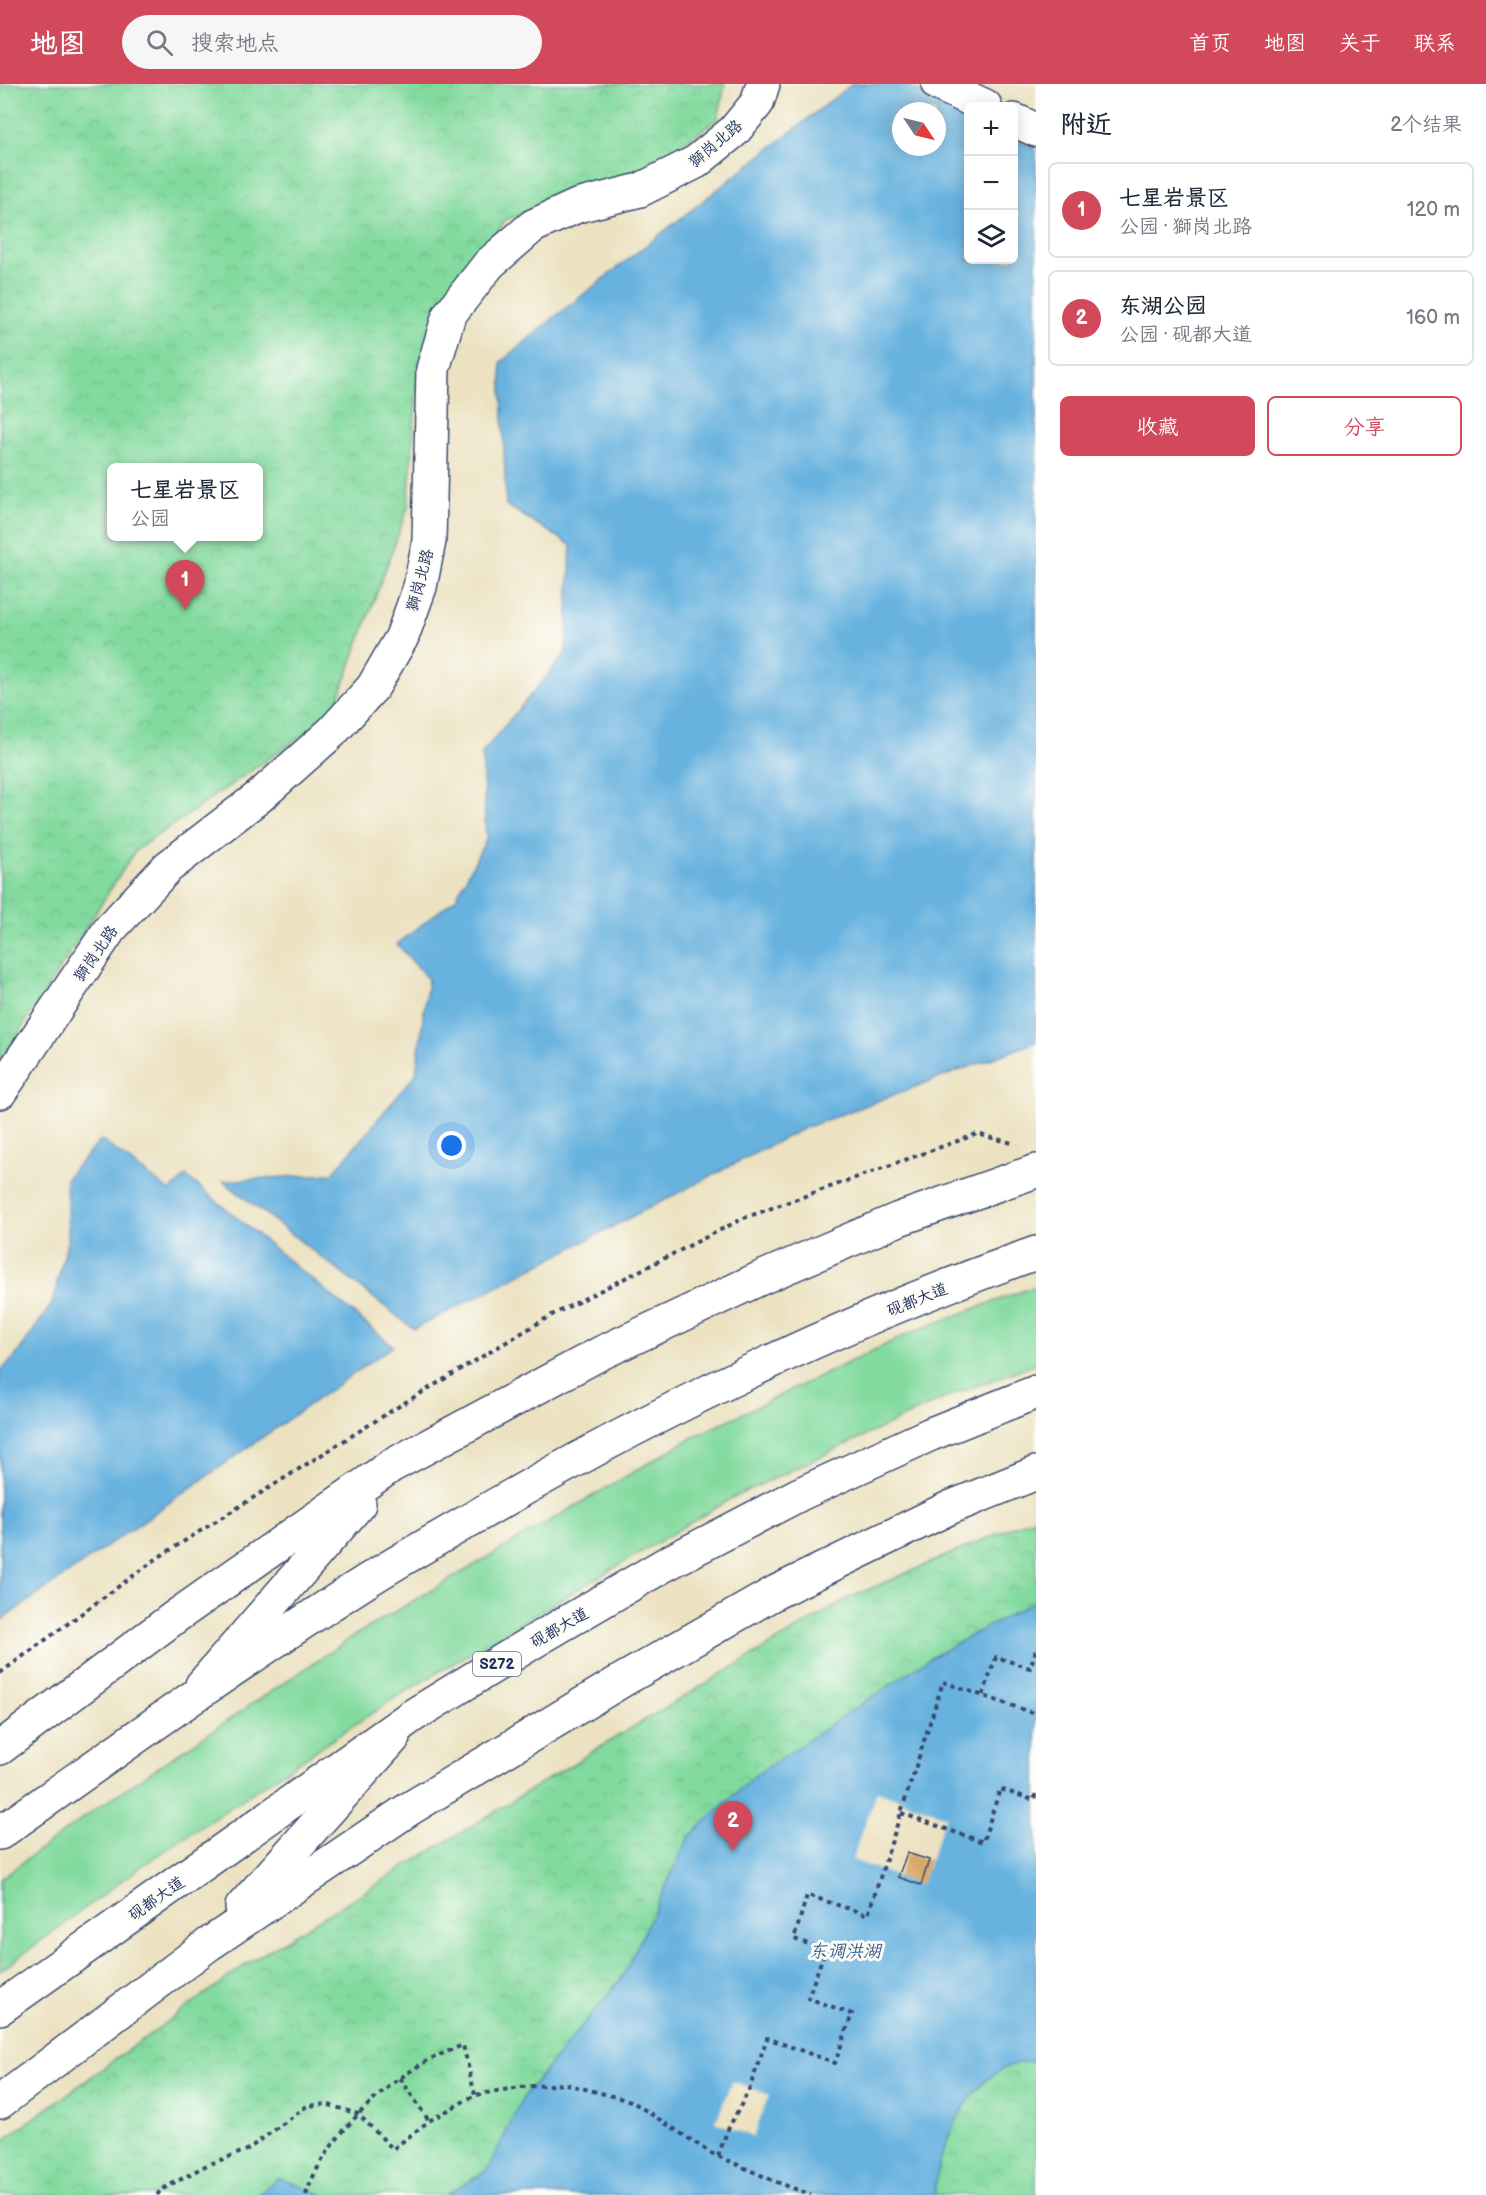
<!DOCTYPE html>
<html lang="zh">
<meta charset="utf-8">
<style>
:root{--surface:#fff;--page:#f6f6f7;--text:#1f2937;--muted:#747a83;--line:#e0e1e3;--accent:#d1495b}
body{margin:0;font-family:"Balsamiq Sans","LXGW WenKai TC",sans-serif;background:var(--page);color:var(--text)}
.controls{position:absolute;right:18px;top:18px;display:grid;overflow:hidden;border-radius:9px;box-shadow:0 3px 15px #0003}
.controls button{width:54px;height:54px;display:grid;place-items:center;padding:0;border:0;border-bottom:2px solid var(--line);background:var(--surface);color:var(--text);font:30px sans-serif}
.compass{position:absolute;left:892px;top:18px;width:54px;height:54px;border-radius:50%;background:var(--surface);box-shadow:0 3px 15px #0003;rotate:125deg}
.you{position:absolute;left:452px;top:1062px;width:21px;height:21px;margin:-15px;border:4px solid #fff;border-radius:50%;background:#1a73e8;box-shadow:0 0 0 9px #1a73e833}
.badge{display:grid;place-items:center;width:39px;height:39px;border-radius:50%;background:var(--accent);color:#fff;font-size:20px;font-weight:700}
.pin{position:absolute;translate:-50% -50px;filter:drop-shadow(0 2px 3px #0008)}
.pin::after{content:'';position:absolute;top:32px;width:21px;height:18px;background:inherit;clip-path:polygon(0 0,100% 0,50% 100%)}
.popup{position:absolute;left:107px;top:379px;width:156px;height:78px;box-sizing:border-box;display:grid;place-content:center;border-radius:9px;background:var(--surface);filter:drop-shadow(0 2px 4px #0005);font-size:20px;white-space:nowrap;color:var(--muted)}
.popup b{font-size:22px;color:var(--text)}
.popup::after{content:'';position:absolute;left:50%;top:100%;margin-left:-12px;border:12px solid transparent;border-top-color:var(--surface)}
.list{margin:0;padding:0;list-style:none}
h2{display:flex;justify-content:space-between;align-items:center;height:78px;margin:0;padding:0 24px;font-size:26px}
h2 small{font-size:20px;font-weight:400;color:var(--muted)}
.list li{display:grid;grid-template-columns:39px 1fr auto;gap:18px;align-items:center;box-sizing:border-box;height:96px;margin:0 12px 12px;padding:0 12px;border:2px solid var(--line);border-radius:9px}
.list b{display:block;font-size:22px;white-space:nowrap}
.list p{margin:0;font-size:20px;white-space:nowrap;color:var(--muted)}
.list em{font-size:20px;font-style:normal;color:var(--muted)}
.actions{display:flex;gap:12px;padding:18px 24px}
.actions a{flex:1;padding:14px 0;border:2px solid var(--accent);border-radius:9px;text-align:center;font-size:21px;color:var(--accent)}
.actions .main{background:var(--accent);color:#fff}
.icon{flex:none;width:33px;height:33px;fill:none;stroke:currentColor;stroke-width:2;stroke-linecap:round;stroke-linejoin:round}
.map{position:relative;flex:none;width:1036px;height:2111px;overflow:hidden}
header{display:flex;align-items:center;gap:36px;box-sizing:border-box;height:84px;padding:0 30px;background:var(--accent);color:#fff}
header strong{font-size:28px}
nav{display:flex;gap:33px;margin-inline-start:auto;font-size:21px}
.search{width:420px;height:54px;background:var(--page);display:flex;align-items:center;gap:15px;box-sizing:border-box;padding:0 21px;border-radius:33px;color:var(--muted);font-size:22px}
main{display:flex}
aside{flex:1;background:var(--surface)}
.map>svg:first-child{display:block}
</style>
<header>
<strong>地图</strong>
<div class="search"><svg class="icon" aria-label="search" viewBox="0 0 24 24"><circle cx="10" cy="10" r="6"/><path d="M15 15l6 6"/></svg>搜索地点</div>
<nav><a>首页</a><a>地图</a><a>关于</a><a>联系</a></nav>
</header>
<main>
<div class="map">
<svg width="1036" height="2111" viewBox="0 0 1036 2111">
<defs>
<pattern id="park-crowns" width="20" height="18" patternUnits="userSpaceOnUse" patternTransform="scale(1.5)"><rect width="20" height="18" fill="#82da9e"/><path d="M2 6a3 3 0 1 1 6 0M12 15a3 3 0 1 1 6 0" fill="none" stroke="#70bb8a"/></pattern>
</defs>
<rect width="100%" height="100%" fill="#fdfcf7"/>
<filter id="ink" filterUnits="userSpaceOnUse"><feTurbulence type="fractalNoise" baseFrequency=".0167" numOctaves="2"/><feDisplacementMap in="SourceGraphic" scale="12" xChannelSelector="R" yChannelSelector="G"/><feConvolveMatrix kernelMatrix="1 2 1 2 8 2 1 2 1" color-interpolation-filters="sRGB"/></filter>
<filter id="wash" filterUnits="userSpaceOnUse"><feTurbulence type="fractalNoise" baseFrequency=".008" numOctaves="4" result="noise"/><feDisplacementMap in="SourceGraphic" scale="24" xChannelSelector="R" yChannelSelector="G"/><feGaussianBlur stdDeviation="1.35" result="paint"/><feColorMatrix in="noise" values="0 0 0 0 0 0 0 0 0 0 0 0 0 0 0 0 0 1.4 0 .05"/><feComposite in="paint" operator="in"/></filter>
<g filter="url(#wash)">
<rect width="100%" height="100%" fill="#ece2c1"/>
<path fill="#82da9e" stroke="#4e847e" stroke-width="1.5" d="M 1036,1202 L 1036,1280 L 954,1310 L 734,1413 L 398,1612 L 142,1782 L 0,1887 L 0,1795 L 97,1724 L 357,1550 L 693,1353 L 912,1248 Z"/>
<path fill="url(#park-crowns)" stroke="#4e847e" stroke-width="1.5" fill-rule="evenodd" d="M 0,0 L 725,0 L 718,35 L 631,96 L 505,136 L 419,278 L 408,423 L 333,630 L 135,767 L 0,978 ZM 112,384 L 258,384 L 258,452 L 112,452 Z
M 1036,1433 L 1036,2111 L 0,2111 L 0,2059 L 248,1879 L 613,1655 L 849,1514 Z"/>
<path fill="#67b2df" stroke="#41709e" stroke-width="1.5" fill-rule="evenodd" d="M 852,0 L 905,0 L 968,32 L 968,176 L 1014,176 L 1014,54 L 1036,66 L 1036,958 L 802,1045 L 414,1245 L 223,1097 L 332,1090 L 416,990 L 428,895 L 397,860 L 456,814 L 486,755 L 482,669 L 566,569 L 571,461 L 506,421 L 501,278 L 551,236 ZM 901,27 L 937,27 L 937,63 L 901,63 Z
M 101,1056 L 170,1107 L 186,1092 L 393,1262 L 0,1537 L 0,1287 L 15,1273 L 52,1220 L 68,1154 L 66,1094 Z
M 1036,1516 L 1036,1976 C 1027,1978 1017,1979 1009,1982 C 966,2000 936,2067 935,2111 L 445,2111 L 488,2086 L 522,2015 L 623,1892 L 689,1753 L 753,1693 L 932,1573 Z
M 278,2094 L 324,2111 L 257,2111 Z"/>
<path fill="#ece2c1" d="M 877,1707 L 946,1732 L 921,1801 L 852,1776 Z
M 732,1997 L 769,2011 L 753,2053 L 716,2038 Z"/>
<g id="blocks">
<path fill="#daa76a" d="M 907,1769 L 929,1776 L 921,1801 L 898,1793 Z"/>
</g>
</g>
<g filter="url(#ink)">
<use href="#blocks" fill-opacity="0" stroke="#3a4a6d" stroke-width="1.5"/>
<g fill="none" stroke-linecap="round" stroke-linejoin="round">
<g stroke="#3a4a6d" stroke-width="36">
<path id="street" d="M 0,1008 L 110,845 L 168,783 L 260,712 L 332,648 L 373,603 L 402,553 L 420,503 L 429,457 L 433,285 L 449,231 L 489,180 L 533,142 L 577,122 L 640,106 L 696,78 L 734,47 L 757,19 L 763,0"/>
</g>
<g stroke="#3a4a6d" stroke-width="36">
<path id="secondary" d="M 938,0 L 985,22
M 1014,36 L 1036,46
M 202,1601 L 359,1420
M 0,1664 L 175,1533 L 391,1382 L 601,1269 L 761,1194 L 899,1135 L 1036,1087
M 242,1823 L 394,1653
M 0,2018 L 209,1860 L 409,1725 L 621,1597 L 776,1508 L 949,1424 L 1036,1389"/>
</g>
<g stroke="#3a4a6d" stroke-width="36">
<path id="primary" d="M 0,1749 C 121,1664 241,1577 365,1498 C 397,1478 430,1459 463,1440 C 645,1333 837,1239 1036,1169
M 0,1924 L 412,1632 L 538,1555 L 664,1481 L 800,1410 L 931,1350 L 1036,1308"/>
</g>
<path stroke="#3a4a6d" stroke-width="4" stroke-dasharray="4.5 4.5" stroke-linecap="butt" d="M 0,1589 L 159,1473 L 396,1324 L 550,1232 L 744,1134 L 977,1050 L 1012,1059
M 983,1611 L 996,1573 L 1030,1584 L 1036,1566
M 901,1729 L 983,1758 L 1000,1705 L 1034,1716 L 1036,1708
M 400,1994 L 429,2037
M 718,2072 L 728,2045 L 749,2006 L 767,1954 L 835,1979 L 852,1930 L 808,1914 L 825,1866 L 794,1855 L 807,1811 L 868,1831 L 943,1598 L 1036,1630
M 157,2111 L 161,2106 L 205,2082 L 247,2066 L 307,2022 L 326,2020 L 358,2030 L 393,2065 L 429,2037 L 475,2011 L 520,2003 L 566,2000 L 631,2017 L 711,2069 L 774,2097 L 811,2111
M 306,2111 C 323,2058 377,2006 425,1978 C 437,1972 450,1966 463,1961 L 475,2011"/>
<use href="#street" stroke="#fff" stroke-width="33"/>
<use href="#secondary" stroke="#fff" stroke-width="33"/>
<use href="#primary" stroke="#fff" stroke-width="33"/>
</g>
</g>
<g text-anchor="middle" stroke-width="6" stroke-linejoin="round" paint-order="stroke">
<rect fill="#fdfcf7" stroke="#5f6c8c" stroke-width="1.5" x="473" y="1568" width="48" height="24" rx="4.5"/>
<g font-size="15" font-weight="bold" fill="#1b2f5e">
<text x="497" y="1585">S272</text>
</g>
<g font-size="16" fill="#1b2f5e" stroke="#fdfcf7">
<text transform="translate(715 59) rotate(-40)" y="6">獅岗北路</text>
<text transform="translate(419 496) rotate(-75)" y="6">獅岗北路</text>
<text transform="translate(95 869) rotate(-55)" y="6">獅岗北路</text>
<text transform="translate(917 1215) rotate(-22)" y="6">砚都大道</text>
<text transform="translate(559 1543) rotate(-30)" y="6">砚都大道</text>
<text transform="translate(156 1814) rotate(-35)" y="6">砚都大道</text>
</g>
<g font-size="18" font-style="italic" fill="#365d8b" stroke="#fdfcf7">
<text x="845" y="1873">东调洪湖</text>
</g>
</g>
</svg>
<div class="controls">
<button>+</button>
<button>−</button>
<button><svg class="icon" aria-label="layers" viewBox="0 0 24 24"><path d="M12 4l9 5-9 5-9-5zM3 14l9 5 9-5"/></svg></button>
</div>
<svg class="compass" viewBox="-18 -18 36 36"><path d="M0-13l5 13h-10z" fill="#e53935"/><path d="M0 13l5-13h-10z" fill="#747a83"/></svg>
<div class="you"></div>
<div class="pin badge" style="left:185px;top:526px">1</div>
<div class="popup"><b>七星岩景区</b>公园</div>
<div class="pin badge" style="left:733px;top:1767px">2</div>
</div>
<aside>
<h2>附近<small>2个结果</small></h2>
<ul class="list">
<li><span class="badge">1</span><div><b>七星岩景区</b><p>公园 · 獅岗北路</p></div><em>120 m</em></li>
<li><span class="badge">2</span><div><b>东湖公园</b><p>公园 · 砚都大道</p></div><em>160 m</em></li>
</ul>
<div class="actions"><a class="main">收藏</a><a>分享</a></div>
</aside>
</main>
